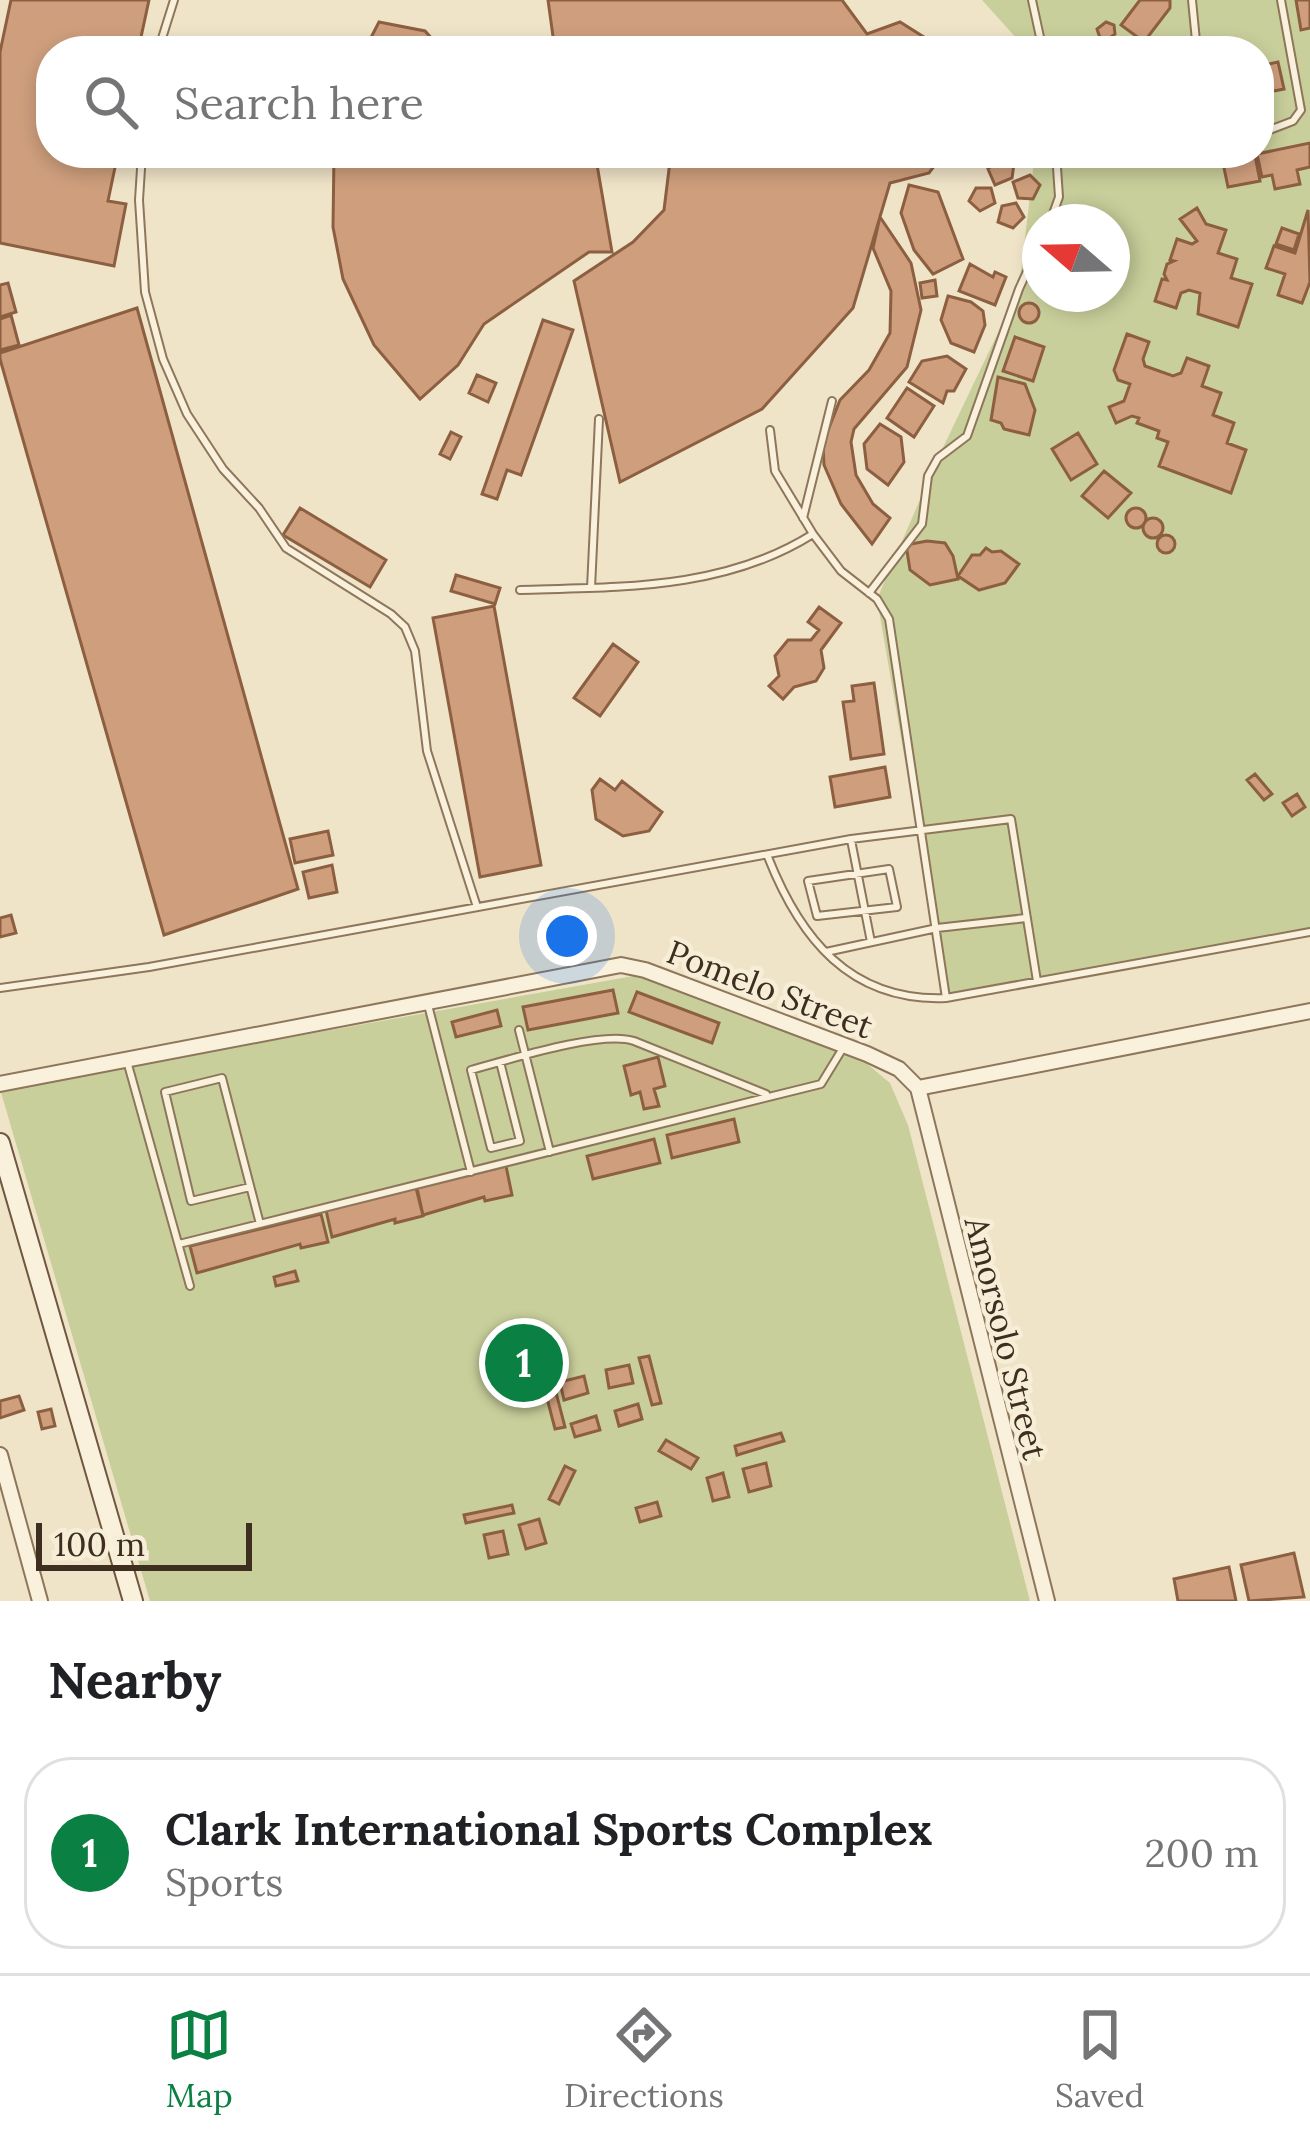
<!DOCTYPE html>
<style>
:root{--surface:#fff;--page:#f6f6f6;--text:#202124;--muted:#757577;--line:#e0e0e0;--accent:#0b8043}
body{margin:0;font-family:Lora,serif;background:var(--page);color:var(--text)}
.compass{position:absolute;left:1022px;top:204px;width:108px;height:108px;border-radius:50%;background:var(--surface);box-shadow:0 6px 18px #0003;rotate:290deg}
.scale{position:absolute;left:36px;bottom:30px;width:216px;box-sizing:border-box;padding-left:12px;border:6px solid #3d2e20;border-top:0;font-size:33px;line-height:42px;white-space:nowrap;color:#3d2e20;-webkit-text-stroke:9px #f7eed8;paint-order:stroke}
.you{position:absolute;left:567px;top:936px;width:42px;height:42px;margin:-30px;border:9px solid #fff;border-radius:50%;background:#1a73e8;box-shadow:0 0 0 18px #1a73e833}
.badge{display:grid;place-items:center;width:78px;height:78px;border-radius:50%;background:var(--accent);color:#fff;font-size:39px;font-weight:700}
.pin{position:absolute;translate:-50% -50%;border:6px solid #fff;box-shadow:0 3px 12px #0006}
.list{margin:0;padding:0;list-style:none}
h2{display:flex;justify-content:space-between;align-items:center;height:156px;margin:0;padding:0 48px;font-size:51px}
h2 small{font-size:39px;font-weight:400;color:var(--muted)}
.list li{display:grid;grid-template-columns:78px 1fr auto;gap:36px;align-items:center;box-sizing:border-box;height:192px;margin:0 24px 24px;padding:0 24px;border:3px solid var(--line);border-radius:48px}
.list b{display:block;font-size:45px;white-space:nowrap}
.list p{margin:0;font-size:39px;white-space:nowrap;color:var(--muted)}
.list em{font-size:39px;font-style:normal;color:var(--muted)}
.icon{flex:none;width:66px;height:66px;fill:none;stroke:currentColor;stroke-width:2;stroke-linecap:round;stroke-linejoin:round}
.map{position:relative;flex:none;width:1310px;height:1601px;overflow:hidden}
.search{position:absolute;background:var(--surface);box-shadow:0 6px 18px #0003;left:36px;right:36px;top:36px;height:132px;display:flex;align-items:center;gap:30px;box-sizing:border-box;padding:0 42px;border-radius:48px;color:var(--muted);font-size:45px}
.sheet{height:372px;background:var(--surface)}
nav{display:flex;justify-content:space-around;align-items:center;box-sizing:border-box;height:168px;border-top:3px solid var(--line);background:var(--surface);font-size:33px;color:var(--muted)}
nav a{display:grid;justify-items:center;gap:6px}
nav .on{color:var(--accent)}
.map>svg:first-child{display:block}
</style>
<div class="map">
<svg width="1310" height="1601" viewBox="0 0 1310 1601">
<rect width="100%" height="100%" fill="#f0e4c8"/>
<path fill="#c9cf9b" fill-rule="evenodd" d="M 982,0 L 1310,0 L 1310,934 L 946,998 L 877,599 L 938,458 L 1019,289 L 1035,153 L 1259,153 L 1259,51 L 1028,51 ZM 1040,222 L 1112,222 L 1112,294 L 1040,294 Z
M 639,975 L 866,1063 L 890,1083 L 908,1125 L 1030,1601 L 150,1601 L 0,1089 Z"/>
<path fill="#cf9f7d" stroke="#8d5f41" stroke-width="3" d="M 11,0 L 149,0 L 138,51 L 51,51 L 51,153 L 118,153 L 108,201 L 126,204 L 114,266 L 0,243 L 0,52 Z
M 548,0 L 842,0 L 867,34 L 900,22 L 946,51 L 555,51 Z
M 1140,0 L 1170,0 L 1170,8 L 1144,42 L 1121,25 Z
M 1296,0 L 1310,0 L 1310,28 L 1301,30 Z
M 379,22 L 425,31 L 443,51 L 364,51 Z
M 1106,22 L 1114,25 L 1115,34 L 1107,40 L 1100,38 L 1097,29 Z
M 1278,62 L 1284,89 L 1259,94 L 1259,66 Z
M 1310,143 L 1310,167 L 1297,170 L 1300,184 L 1275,189 L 1272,175 L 1262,177 L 1257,154 Z
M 334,153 L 595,153 L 612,252 L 589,252 L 484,324 L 458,365 L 420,399 L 374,345 L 343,279 L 333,227 Z
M 671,153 L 944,153 L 929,173 L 890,183 L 853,308 L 762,409 L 620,482 L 574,281 L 633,242 L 664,210 Z
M 1255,156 L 1260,181 L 1228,187 L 1223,163 Z
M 1000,158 L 1014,164 L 1012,178 L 995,185 L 988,169 Z
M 1030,175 L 1040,185 L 1033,199 L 1018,198 L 1013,182 Z
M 909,185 L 938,192 L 963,259 L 933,274 L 914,250 L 901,213 Z
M 976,188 L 991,188 L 995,203 L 980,211 L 969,201 Z
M 1016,203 L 1024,217 L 1013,228 L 998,222 L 1002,206 Z
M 1197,208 L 1206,224 L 1226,230 L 1218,253 L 1237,259 L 1231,278 L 1252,284 L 1238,327 L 1198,314 L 1200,293 L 1189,290 L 1181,293 L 1176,308 L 1155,301 L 1162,279 L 1167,280 L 1164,274 L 1167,264 L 1174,261 L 1170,260 L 1177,239 L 1192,244 L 1197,241 L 1180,219 Z
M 1308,210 L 1310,282 L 1302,303 L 1278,295 L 1285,274 L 1266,268 L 1274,246 L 1295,253 Z
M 880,217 L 911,263 L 921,310 L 907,367 L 854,429 L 851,442 L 856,475 L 873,504 L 890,518 L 872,544 L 841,504 L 824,465 L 823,443 L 840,400 L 869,370 L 890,333 L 891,291 L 873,248 Z
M 1282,228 L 1299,234 L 1294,250 L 1276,244 Z
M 970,264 L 993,277 L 995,272 L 1006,277 L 995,305 L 959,291 Z
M 935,280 L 937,296 L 922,298 L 920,283 Z
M 8,283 L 16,312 L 0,317 L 0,285 Z
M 948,296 L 971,302 L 983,311 L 985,325 L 974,352 L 951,343 L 941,320 Z
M1019 313a10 10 0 1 1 20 0a10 10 0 1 1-20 0Z
M 137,308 L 298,889 L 164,935 L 0,359 L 0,353 Z
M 11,315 L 19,345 L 0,350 L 0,319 Z
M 543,320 L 573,330 L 521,475 L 507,470 L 497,499 L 482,494 Z
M 1127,334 L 1149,342 L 1143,359 L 1145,366 L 1173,376 L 1181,373 L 1187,358 L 1209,366 L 1202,386 L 1221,393 L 1213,415 L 1234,423 L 1227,443 L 1246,450 L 1231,493 L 1159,466 L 1168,442 L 1157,438 L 1159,431 L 1137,423 L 1139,418 L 1132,416 L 1116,423 L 1109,407 L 1124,401 L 1130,384 L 1118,380 L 1114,370 Z
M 1015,337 L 1044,347 L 1033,381 L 1003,371 Z
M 947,356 L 966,369 L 954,391 L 947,391 L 943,403 L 909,382 L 922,361 Z
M 477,375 L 496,383 L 488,402 L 469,393 Z
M 998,377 L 1025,384 L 1035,410 L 1029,435 L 1004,429 L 1001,423 L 991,420 Z
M 907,388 L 934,406 L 914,437 L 887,418 Z
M 880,424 L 901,437 L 904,462 L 888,485 L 867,469 L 864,444 Z
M 451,432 L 461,437 L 450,459 L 440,454 Z
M 1078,433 L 1097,464 L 1071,480 L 1052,449 Z
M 1104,471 L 1131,493 L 1108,518 L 1082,496 Z
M1126 518a10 10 0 1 1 20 0a10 10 0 1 1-20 0Z
M 300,508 L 386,560 L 370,587 L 283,535 Z
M1143 528a10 10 0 1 1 20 0a10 10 0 1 1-20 0Z
M1157 544a9 9 0 1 1 18 0a9 9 0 1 1-18 0Z
M 927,541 L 945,543 L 953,556 L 958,579 L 930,585 L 910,570 L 906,545 Z
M 986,548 L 992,552 L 1001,551 L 1019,564 L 1005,583 L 979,590 L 958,576 L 972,555 L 980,555 Z
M 456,575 L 500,588 L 495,604 L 451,591 Z
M 494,606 L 541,865 L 480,877 L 433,618 Z
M 819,607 L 841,623 L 821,650 L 824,668 L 816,681 L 794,687 L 783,699 L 769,686 L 779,676 L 775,656 L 788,640 L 811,640 L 819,630 L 808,622 Z
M 613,644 L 638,662 L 600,716 L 574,698 Z
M 874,683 L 884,754 L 851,759 L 843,702 L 854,701 L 852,686 Z
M 885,767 L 890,797 L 835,807 L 830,777 Z
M 1255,774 L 1272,794 L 1264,800 L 1247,780 Z
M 600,779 L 615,790 L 622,781 L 662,812 L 649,831 L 623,836 L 596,819 L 592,790 Z
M 1297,794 L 1305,807 L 1292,816 L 1283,803 Z
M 328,831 L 333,855 L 295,863 L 290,839 Z
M 332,865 L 337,892 L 309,898 L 303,872 Z
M 11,915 L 16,933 L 0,937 L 0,918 Z
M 613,990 L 618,1013 L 528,1030 L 523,1007 Z
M 637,992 L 719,1023 L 712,1043 L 629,1012 Z
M 497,1010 L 501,1026 L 456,1037 L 452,1022 Z
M 658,1057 L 665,1086 L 654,1089 L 659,1106 L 644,1109 L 640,1092 L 631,1095 L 624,1066 Z
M 734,1119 L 739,1142 L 672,1158 L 667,1135 Z
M 654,1139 L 660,1163 L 593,1179 L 587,1156 Z
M 506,1166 L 512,1195 L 485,1201 L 484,1197 L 423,1215 L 417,1188 Z
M 416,1188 L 423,1216 L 395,1223 L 395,1219 L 332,1237 L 326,1210 Z
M 321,1214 L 328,1242 L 301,1248 L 300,1244 L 197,1273 L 190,1246 Z
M 295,1271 L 298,1281 L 276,1286 L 274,1277 Z
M 649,1356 L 661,1403 L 652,1405 L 639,1358 Z
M 629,1365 L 633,1383 L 609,1388 L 606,1370 Z
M 584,1376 L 588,1393 L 564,1400 L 560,1382 Z
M 553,1381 L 565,1427 L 555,1429 L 543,1383 Z
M 19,1396 L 24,1410 L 0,1418 L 0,1401 Z
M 638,1404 L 642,1419 L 619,1426 L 615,1411 Z
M 51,1409 L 55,1426 L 42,1429 L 38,1412 Z
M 596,1416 L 600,1430 L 575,1437 L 571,1424 Z
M 781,1433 L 784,1441 L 737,1455 L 735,1446 Z
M 666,1440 L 698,1458 L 691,1469 L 659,1451 Z
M 766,1463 L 771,1486 L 749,1492 L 743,1469 Z
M 565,1466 L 575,1471 L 559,1504 L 549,1499 Z
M 723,1473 L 729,1497 L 713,1501 L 707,1478 Z
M 657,1502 L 661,1516 L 640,1522 L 636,1508 Z
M 512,1505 L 514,1513 L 466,1523 L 464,1515 Z
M 539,1519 L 546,1543 L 526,1549 L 519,1525 Z
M 503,1531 L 508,1554 L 489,1558 L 484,1535 Z
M 1294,1553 L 1304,1597 L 1249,1601 L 1241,1565 Z
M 1229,1567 L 1236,1601 L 1178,1601 L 1174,1579 Z"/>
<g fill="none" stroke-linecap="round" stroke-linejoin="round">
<g stroke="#8d765c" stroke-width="10">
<path id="lane" d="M 1032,0 L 1043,51
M 1192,0 L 1197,51
M 158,51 L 174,0
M 1259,134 L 1293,121 L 1301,110 L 1281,0
M 142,153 L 139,200 L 145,292 L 163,359 L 187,414 L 223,469 L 259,508 L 286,548 L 391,614 L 405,627 L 415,651 L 427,751 L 477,907
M 1050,222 L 1059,197 L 1056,153
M 770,430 L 775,471 L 813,534
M 803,518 L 832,401
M 591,588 L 599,419
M 520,590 C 621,587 724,590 813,534 L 841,571 L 877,599 L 889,619 L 946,998 L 1310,932
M 869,593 L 922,524 L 928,476 L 938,458 L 967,436 L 1019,289 L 1040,243
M 851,840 L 871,942
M 768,857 C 800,938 850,1002 946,998
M 889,869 L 897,907 L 817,916 L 808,881 Z
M 826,952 L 937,928 L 1026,918
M 0,988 L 149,967 L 851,839 L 1011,819 L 1037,981
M 427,1001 L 471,1172
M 519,1030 L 550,1152
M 127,1061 L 190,1286
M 500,1062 L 520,1141 L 491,1148 L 471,1070 C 508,1060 601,1030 634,1041 L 766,1094
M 250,1187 L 191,1201 L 165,1092 L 222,1078 L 260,1224
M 179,1244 L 821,1084 L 843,1048"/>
</g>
<g stroke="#8d765c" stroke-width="18">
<path id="street" d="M 0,1084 L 621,965 L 645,970 L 867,1054 L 899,1069 L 918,1088
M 918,1088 L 1047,1601
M 918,1088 L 1310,1011
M 0,1455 L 40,1601"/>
</g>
<g stroke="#6f573f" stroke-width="22">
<path id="secondary" d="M 0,1143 L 133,1601"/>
</g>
<use href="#lane" stroke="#faf1dc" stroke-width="6"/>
<use href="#street" stroke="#faf1dc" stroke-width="14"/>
<use href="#secondary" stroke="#faf1dc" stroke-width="18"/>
</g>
<g text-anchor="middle" stroke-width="9" stroke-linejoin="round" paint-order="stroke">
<g font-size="33" fill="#3d2e20" stroke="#f7eed8">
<text transform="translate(770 989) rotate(21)" y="12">Pomelo Street</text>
<text transform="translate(1006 1338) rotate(76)" y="12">Amorsolo Street</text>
</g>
</g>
</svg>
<svg class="compass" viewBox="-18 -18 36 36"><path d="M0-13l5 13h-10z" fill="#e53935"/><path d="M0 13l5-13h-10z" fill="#757577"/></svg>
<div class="scale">100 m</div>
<div class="you"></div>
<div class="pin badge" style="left:524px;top:1363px">1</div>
<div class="search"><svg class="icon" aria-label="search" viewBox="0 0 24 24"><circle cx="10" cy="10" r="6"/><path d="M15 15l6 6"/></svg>Search here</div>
</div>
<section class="sheet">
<h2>Nearby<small></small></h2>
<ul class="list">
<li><span class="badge">1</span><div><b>Clark International Sports Complex</b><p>Sports</p></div><em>200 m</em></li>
</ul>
</section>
<nav>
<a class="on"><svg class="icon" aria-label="map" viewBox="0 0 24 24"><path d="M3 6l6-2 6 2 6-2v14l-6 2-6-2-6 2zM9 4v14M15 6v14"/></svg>Map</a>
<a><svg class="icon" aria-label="directions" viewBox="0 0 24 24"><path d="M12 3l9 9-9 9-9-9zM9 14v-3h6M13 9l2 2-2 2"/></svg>Directions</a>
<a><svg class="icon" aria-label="saved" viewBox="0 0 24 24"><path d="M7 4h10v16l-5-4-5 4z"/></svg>Saved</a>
</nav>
